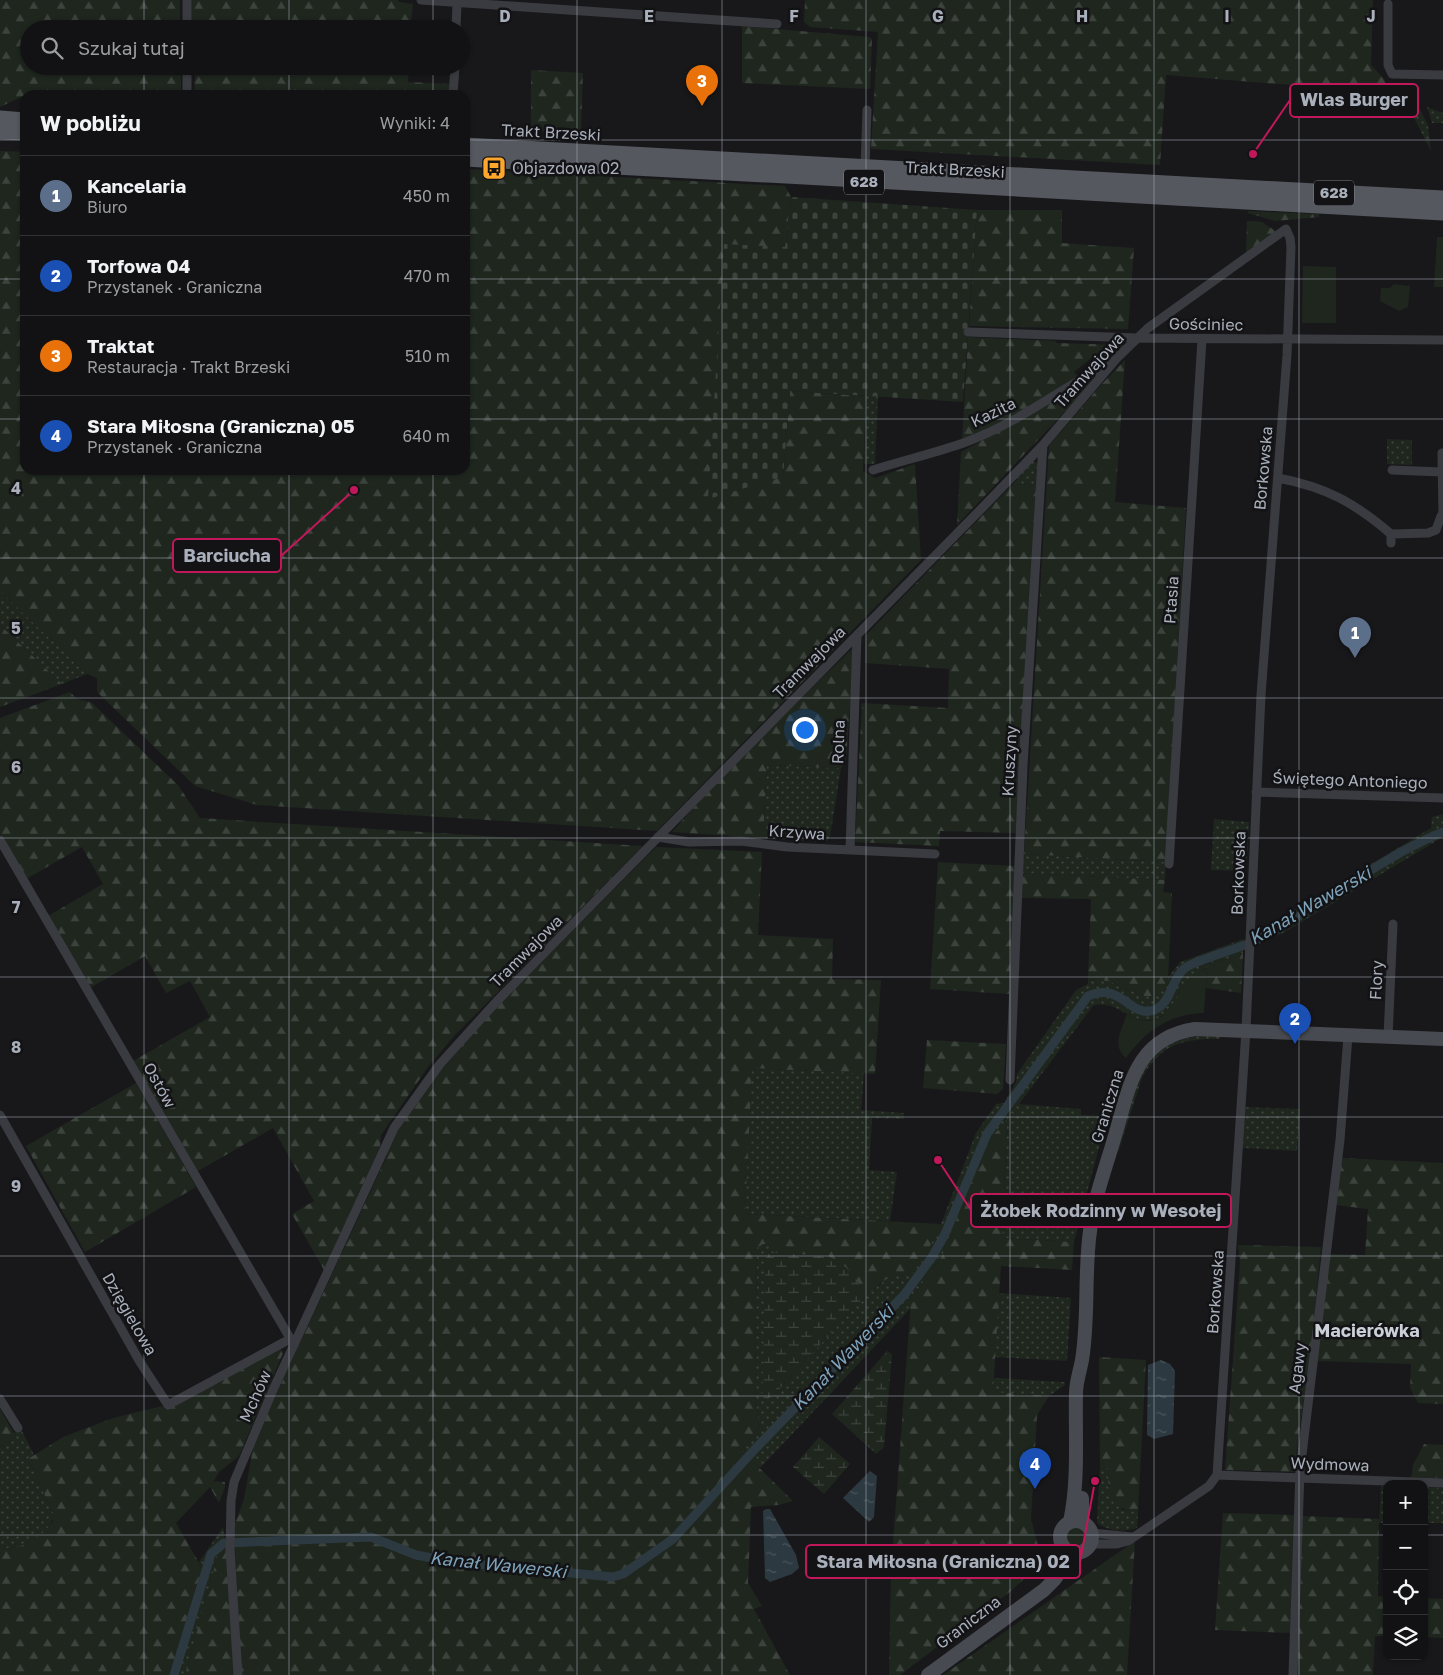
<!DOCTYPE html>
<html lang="pl">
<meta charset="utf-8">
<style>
:root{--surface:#121214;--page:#1f2022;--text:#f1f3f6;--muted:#9c9ea0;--line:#313234;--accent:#0b8043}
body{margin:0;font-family:"Golos Text",sans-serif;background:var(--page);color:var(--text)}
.controls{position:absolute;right:15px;bottom:15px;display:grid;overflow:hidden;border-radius:10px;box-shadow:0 1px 4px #0004}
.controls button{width:45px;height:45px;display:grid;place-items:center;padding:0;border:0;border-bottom:1px solid var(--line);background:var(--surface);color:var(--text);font:25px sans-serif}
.you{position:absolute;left:804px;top:729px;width:18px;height:18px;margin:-12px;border:4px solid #fff;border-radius:50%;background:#1a73e8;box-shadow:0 0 0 8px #1a73e833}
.badge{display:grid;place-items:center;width:32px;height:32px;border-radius:50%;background:var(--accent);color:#fff;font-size:16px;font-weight:700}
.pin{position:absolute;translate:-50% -41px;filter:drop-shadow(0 1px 2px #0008)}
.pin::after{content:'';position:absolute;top:26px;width:18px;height:15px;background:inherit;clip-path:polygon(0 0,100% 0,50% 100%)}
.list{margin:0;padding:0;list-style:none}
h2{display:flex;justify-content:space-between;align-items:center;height:65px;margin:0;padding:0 20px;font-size:21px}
h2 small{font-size:16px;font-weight:400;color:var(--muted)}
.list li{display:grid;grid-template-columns:32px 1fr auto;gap:15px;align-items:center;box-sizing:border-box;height:80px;padding:0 20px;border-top:1px solid var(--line)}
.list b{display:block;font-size:19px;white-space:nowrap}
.list p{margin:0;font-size:16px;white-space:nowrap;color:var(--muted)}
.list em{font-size:16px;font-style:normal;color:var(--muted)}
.icon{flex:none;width:28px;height:28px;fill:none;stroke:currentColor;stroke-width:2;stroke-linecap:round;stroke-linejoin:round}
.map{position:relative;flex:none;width:1443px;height:1675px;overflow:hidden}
.search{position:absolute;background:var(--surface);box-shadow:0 1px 4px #0004;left:20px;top:20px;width:450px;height:55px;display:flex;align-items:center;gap:12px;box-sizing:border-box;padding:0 18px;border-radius:28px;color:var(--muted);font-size:19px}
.panel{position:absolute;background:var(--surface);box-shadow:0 1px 4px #0004;left:20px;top:90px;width:450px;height:385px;border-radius:15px}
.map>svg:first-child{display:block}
</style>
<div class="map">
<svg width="1443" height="1675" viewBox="0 0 1443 1675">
<defs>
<pattern id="grass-dots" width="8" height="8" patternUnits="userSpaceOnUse" patternTransform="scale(1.25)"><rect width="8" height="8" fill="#1e261e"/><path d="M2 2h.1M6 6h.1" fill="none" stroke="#3c433d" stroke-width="1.8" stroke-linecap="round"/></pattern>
<pattern id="forest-firs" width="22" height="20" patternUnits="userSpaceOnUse" patternTransform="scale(1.25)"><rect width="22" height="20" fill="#1e261e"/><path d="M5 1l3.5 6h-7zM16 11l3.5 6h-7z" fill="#3c433d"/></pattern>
<pattern id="wetland-marsh" width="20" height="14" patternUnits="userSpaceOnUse" patternTransform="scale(1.25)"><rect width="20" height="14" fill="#1e261e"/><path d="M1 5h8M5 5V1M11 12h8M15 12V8" fill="none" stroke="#3c433d"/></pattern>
<pattern id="cemetery-stones" width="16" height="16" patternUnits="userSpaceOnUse" patternTransform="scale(1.25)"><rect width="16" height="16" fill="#1e261e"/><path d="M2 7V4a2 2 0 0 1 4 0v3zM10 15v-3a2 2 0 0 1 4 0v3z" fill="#3c433d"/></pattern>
<pattern id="water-ripples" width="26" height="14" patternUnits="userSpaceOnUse" patternTransform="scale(1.25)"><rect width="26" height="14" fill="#2d3940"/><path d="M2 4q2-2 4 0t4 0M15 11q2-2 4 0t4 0" fill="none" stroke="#49535a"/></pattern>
</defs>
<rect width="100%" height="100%" fill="#18181b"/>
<path fill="url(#grass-dots)" d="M 1427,107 L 1443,113 L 1443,123 L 1432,123 Z
M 1419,108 L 1428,125 L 1431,151 L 1410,110 Z
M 866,396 L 878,396 L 875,464 L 864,464 Z
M 1387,439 L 1412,440 L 1412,465 L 1387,464 Z
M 1032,461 L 1039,463 L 1038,485 L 1013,484 Z
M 0,591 L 87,674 L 62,684 L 0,625 Z
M 767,765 L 841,768 L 830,837 L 826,842 L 763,838 Z
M 1443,814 L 1443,837 L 1283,933 L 1257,943 L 1259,931 L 1431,828 L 1432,817 Z
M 1214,819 L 1249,822 L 1246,871 L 1211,870 Z
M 1024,854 L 1166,862 L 1165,880 L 1022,873 Z
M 1243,939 L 1243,953 L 1239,956 L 1207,964 L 1207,968 C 1180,978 1181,1010 1155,1019 C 1131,1027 1117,998 1093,1006 L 1019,1104 L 1081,1109 L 1081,1115 L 1100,1116 L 1096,1128 L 1098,1132 L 1103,1132 L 1074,1242 L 1002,1238 L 1007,1121 L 942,1256 L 911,1299 L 911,1308 L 760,1468 L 741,1450 L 759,1428 L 755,1386 L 757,1247 L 763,1244 L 773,1244 L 774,1253 L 766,1256 L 772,1397 L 864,1297 L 890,1276 L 903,1272 L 941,1224 L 976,1133 L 996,1104 L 1004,1103 L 1016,1082 L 1017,1074 L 1076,990 L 1088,984 L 1088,979 L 1108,981 L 1147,997 L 1154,995 L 1180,962 Z
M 1202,1036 L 1221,1036 L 1220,1039 C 1184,1038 1160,1044 1142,1078 L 1118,1153 C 1116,1143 1123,1129 1126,1119 C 1138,1075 1149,1040 1202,1036 Z
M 751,1068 L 864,1073 L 861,1110 L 904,1113 L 904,1119 L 872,1118 L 869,1170 L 897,1172 L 890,1221 L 745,1214 Z
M 1244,1107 L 1300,1109 L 1297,1151 L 1243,1148 Z
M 998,1293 L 1071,1298 L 1067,1361 L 995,1357 Z
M 994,1378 L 1065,1382 L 1065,1385 L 1049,1396 L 993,1393 Z
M 21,1429 L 34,1455 L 28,1459 L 53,1513 C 53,1536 20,1551 0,1548 L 0,1447 L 16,1437 L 14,1433 Z
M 1100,1467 L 1109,1468 L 1108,1486 L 1122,1510 L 1138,1512 L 1137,1528 C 1124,1533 1108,1531 1097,1523 Z
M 1381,1486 L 1387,1486 L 1387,1523 L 1379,1523 Z
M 1424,1487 L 1443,1488 L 1443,1523 L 1424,1523 Z
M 223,1527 L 226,1548 L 222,1550 L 217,1558 L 185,1675 L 170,1675 L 202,1568 L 199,1562 Z"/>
<path fill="url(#forest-firs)" d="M 0,0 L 180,0 L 180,29 L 29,29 L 29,66 L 181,66 L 181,95 L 25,95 L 0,107 Z
M 189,0 L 398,0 L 399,2 L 413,4 L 410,29 L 189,29 Z
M 805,0 L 1373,0 L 1371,65 L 1385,80 L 1387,108 C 1354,109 1320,101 1292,85 L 1166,75 L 1160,165 L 871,149 L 878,32 L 810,27 L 804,22 Z
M 742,26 L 869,37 L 872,39 L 870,89 L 742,83 Z
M 189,66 L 409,66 L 408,82 L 449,84 L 449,95 L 194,95 L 195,76 L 189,71 Z
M 531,70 L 583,73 L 581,133 L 531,131 Z
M 0,151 L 25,152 L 25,470 L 465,470 L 465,169 L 785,186 L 791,197 L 785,247 L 724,245 L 783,477 L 790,391 L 866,396 L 863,471 L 875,478 L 915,464 L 921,560 L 657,831 L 257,805 L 195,786 L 97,692 L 97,678 L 87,674 L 0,591 Z
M 977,210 L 1062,210 L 1062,243 L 1134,248 L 1128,329 L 969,326 Z
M 1248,211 L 1319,214 L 1319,217 L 1275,221 L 1248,213 Z
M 1247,221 L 1262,222 L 1277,232 L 1246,254 Z
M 968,337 L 1056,341 L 1056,343 L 1123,345 C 1117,358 1104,357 1091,358 L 1074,372 L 1079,378 L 974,437 L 962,441 Z
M 1125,360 L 1115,502 L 1186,508 L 1166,862 L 1024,854 L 1049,446 L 1100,386 Z
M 1091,378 L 1094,381 L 957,525 L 961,452 L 1054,401 Z
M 1013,484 L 1038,485 L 1016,833 L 940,831 L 939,846 L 855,842 L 862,703 L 948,708 L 949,669 L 865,663 L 865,636 Z
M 0,625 L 62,684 L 0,707 Z
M 854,647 L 846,762 L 841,768 L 767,765 L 763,838 L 672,832 L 731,766 Z
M 70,692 L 77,699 L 91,702 L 178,785 L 200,818 L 643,846 L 456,1034 L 428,1067 L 381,1135 L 380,1147 L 324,1270 L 292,1214 L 314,1201 L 273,1128 L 198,1171 L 133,1061 L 210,1017 L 190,981 L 166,993 L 145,956 L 90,988 L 48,916 L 103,884 L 82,847 L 26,879 L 0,834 L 0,718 Z
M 656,847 L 762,852 L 758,935 L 833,939 L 832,979 L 881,980 L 875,1074 L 752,1068 L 745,1214 L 941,1224 L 929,1248 L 912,1275 C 892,1269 879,1285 864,1297 C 859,1281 844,1263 827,1256 L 774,1253 L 772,1244 L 763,1244 L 757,1248 L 755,1386 L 759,1428 L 741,1450 L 793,1501 L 779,1505 L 751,1507 L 748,1583 L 762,1606 L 754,1609 L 790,1675 L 242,1675 L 233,1549 L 234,1526 L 244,1499 L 254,1442 L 386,1158 L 388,1144 L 443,1067 L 485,1019 Z
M 938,862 L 1015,866 L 1009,994 L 930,989 Z
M 1022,873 L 1165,880 L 1163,892 L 1172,893 L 1168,980 L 1161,989 L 1154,995 L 1147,997 L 1108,981 L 1088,979 L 1091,899 L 1022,898 Z
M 1243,953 L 1241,993 L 1206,988 L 1207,964 L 1239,956 Z
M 927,1040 L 1006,1044 L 1003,1089 L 997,1094 L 923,1088 Z
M 136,1083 L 196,1187 L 85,1252 L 26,1146 Z
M 1007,1120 L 1002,1238 L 1074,1242 L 1072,1270 L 1001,1266 L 993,1392 L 1049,1396 L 1037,1415 L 1031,1519 L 1041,1557 L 1028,1575 L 1011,1591 L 900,1675 L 889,1675 L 891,1571 L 911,1299 L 942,1256 L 987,1142 Z
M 1341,1158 L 1443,1163 L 1443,1404 L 1418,1403 L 1410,1388 L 1411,1364 L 1317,1361 L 1330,1254 L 1365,1255 L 1368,1209 L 1335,1205 Z
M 1238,1245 L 1321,1247 L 1314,1324 L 1294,1472 L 1225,1470 L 1240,1263 Z
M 280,1348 L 283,1353 L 239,1456 L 219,1472 L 214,1481 L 225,1482 L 225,1487 L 219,1503 L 210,1487 L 176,1523 L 202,1568 L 170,1675 L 0,1675 L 0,1548 C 21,1551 41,1538 53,1521 L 50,1514 L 53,1513 L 28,1459 L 63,1437 L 113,1418 L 162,1406 L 166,1410 Z
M 1099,1357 L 1146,1360 L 1138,1512 C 1108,1508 1107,1496 1109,1468 L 1100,1467 Z
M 0,1409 L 16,1437 L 0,1447 Z
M 1424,1444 L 1443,1445 L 1443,1478 L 1411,1478 L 1413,1465 Z
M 1223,1513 L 1295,1515 L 1290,1633 L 1215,1630 Z
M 1302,1516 L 1379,1519 L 1378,1596 L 1387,1597 L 1387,1636 L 1375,1636 L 1373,1675 L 1297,1675 Z
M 1135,1541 L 1127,1675 L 943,1675 Z
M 226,1548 L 235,1675 L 185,1675 L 217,1558 L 222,1550 Z
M 1424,1598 L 1443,1599 L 1443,1638 L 1424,1637 Z"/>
<path fill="url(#wetland-marsh)" d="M 774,1253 L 827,1256 C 846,1263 858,1278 864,1297 L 772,1397 L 762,1400 L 766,1255 Z
M 887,1351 L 892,1354 L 884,1447 L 876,1454 L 832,1414 Z
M 819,1437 L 850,1464 L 824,1494 L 793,1467 Z"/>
<path fill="url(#cemetery-stones)" d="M 791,197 L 977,210 L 963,402 L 790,391 L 783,477 L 708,499 L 724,244 L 785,247 Z"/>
<path fill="#1e261e" d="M 1437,237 L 1443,237 L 1443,287 L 1434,287 Z
M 1303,266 L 1336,267 L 1336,323 L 1302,323 Z
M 1394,284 L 1410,286 L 1408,307 L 1399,311 L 1380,301 L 1381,288 L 1390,288 Z
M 1207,968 L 1204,1013 C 1170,1014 1146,1030 1126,1058 C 1111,1046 1122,1029 1127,1014 C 1164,1036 1172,1000 1190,978 C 1195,973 1201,971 1207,968 Z
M1066 1537a10 10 0 1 1 20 0a10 10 0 1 1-20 0Z"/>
<path fill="url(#water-ripples)" d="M 1161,1360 L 1170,1364 L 1175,1371 L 1173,1434 L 1154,1439 L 1147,1435 L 1148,1365 Z
M 870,1471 L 877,1476 L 874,1517 L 869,1522 L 843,1498 Z
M 766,1509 L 770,1509 L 796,1555 L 799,1568 L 792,1574 L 770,1582 L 765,1578 L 763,1511 Z"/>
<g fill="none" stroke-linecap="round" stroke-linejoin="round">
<path stroke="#2d3940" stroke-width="9" d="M 174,1675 L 211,1554 L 224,1543 L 371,1537 L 416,1555 L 454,1562 L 613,1577 L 623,1574 L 673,1539 L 755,1449 L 905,1294 L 932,1257 L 945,1234 L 987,1134 L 1088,996 C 1122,981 1130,1019 1154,1010 C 1173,1003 1171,975 1188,966 C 1211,955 1236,950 1259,939 C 1322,906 1377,859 1443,832"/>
<path stroke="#393b40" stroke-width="9" d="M 421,0 L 777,24
M 1388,4 L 1388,65 L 1392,74 L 1443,75
M 187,29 L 187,0
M 456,29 L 457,3
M 187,95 L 187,66
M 453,95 L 455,66
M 865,168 L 867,110
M 968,332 L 1138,338 L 1443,340
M 1442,453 L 1443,516
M 873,470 C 904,460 936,453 966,442 C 1018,423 1062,388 1111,362
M 1392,470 L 1442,472
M 1278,478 C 1326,487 1355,503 1391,534 L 1391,543
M 1391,534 L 1428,533 L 1436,530 L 1441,516
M 1256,792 L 1443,798
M 658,837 L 689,842 L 741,841 L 787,847 L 935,854
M 0,840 L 294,1345
M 850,850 L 857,635
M 1169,864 L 1202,339
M 1388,1037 L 1393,924
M 1010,1080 L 1023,766 L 1043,445
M 0,1115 L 140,1362 L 168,1405 L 290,1339
M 0,1399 L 18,1428
M 1217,1475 L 1443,1483
M 1092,1533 L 1132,1537
M 238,1675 L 230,1550 L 231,1501 L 234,1482 L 273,1390 L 394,1128 L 440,1064 L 497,1001 L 984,506 L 1043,445 L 1116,359 L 1148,328 L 1286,229 L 1290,238 L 1291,247 L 1287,355 L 1261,695 L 1246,1030 L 1217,1475 L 1209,1486 L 1128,1541 L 1117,1544 L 1091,1544
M 1293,1675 L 1300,1471 L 1340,1140 L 1348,1036"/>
<path stroke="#474a50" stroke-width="14" d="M1060 1537a16 16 0 1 1 32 0a16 16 0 1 1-32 0Z
M 1070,1522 C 1079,1480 1075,1436 1076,1393 C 1076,1382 1080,1371 1082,1360 C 1089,1318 1084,1273 1090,1231 C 1094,1197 1107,1165 1116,1132 C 1130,1085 1136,1038 1195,1029 L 1443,1039
M 1082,1522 L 1082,1498
M 928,1675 L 1044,1590 L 1054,1580 L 1073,1554"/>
<path stroke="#55585f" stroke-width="15" d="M 0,118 L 25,120
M 0,132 L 25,133
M 465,145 L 1443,198
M 465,159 C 791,177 1117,192 1443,213"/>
</g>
<path fill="none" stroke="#a9b0bb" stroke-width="1" stroke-opacity="0.55" d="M 144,0 L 144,29M 289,0 L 289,29M 433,0 L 433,29M 577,0 L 577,1675M 722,0 L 722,1675M 866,0 L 866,1675M 1010,0 L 1010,1675M 1154,0 L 1154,1675M 1299,0 L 1299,1675M 144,66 L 144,95M 289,66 L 289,95M 433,66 L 433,95M 0,140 L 25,140M 465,140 L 1443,140M 0,279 L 25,279M 465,279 L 1443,279M 0,419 L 25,419M 465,419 L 1443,419M 144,470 L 144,1675M 289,470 L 289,1675M 433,470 L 433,1675M 0,558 L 1443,558M 0,698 L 1443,698M 0,838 L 1443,838M 0,977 L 1443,977M 0,1117 L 1443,1117M 0,1256 L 1443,1256M 0,1396 L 1443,1396M 0,1535 L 1387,1535M 1424,1535 L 1443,1535"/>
<defs>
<g id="bus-square" transform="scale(1.25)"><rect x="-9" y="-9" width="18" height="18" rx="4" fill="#ffa72c" stroke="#131316"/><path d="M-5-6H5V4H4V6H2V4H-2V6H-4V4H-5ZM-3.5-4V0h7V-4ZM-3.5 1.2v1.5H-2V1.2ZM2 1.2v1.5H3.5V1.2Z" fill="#111"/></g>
</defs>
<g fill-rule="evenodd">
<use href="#bus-square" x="494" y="168"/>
</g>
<g text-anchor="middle" stroke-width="5" stroke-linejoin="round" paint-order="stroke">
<g fill="#131316" stroke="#7c818a" stroke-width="1">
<rect x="844" y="169.5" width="40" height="25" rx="4"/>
<rect x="1314" y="180.5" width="40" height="25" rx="4"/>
</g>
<g font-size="15" font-weight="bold" fill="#a9b0bb">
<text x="864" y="187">628</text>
<text x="1334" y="198">628</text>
</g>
<g font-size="16" fill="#a9b0bb" stroke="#131316">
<text transform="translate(551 132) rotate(3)" y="6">Trakt Brzeski</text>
<text transform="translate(955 169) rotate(3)" y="6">Trakt Brzeski</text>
<text transform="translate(1206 324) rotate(1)" y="6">Gościniec</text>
<text transform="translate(1089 370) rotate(-48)" y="6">Tramwajowa</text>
<text transform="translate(993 412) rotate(-26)" y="6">Kazita</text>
<text transform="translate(1263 468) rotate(-85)" y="6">Borkowska</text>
<text transform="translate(1171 600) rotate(-86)" y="6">Ptasia</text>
<text transform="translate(809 662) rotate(-45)" y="6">Tramwajowa</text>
<text transform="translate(838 742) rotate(-88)" y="6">Rolna</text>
<text transform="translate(1009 761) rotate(-87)" y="6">Kruszyny</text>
<text transform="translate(1350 780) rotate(2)" y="6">Świętego Antoniego</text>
<text transform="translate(797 832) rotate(4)" y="6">Krzywa</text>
<text transform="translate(1238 873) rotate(-88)" y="6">Borkowska</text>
<text transform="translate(526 951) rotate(-45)" y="6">Tramwajowa</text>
<text transform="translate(1376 980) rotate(-87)" y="6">Flory</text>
<text transform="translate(160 1085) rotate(61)" y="6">Ostów</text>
<text transform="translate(1107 1106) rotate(-73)" y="6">Graniczna</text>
<text transform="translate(1215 1292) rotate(-86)" y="6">Borkowska</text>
<text transform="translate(130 1314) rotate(60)" y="6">Dzięgielowa</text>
<text transform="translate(1297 1368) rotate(-83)" y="6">Agawy</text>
<text transform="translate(255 1396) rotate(-66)" y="6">Mchów</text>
<text transform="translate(1330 1464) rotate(2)" y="6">Wydmowa</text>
<text transform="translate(968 1622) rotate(-37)" y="6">Graniczna</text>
</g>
<g font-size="16" fill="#a9b0bb" stroke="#131316" text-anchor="start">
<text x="512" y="174">Objazdowa 02</text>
</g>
<g font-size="18" font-style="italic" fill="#7ea2b9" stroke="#131316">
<text transform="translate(1310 906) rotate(-30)" y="6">Kanał Wawerski</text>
<text transform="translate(843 1358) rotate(-46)" y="6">Kanał Wawerski</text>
<text transform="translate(498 1565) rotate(6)" y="6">Kanał Wawerski</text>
</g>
<g font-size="18" font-weight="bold" fill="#cbcfd7" stroke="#131316">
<text x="1367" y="1337">Macierówka</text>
</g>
</g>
<g font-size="16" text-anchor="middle" font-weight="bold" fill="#a9b0bb" stroke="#131316" stroke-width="5" stroke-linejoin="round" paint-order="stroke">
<text x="505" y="22">D</text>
<text x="649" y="22">E</text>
<text x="794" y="22">F</text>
<text x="938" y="22">G</text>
<text x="1082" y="22">H</text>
<text x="1227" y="22">I</text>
<text x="1371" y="22">J</text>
<text x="16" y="494">4</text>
<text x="16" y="634">5</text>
<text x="16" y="773">6</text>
<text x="16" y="913">7</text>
<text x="16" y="1053">8</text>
<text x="16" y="1192">9</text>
</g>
<path fill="none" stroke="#c2185b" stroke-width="2" d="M1253 154L1290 100M354 490L281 556M938 1160L971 1210M1095 1481L1080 1562"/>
<g fill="#c2185b" stroke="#131316" stroke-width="2">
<circle cx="1253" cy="154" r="5"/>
<circle cx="354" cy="490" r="5"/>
<circle cx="938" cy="1160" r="5"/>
<circle cx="1095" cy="1481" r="5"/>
</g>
<g fill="#131316" stroke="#c2185b" stroke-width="2">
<rect x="1290" y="84" width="128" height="33" rx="5"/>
<rect x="173" y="539" width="108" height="33" rx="5"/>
<rect x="971" y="1194" width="260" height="33" rx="5"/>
<rect x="806" y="1545" width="274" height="33" rx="5"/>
</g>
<g font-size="18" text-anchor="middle" font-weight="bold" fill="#a9b0bb">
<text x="1354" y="106">Wlas Burger</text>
<text x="227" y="562">Barciucha</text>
<text x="1101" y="1217">Żłobek Rodzinny w Wesołej</text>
<text x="943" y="1568">Stara Miłosna (Graniczna) 02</text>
</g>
</svg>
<div class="controls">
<button>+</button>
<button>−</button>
<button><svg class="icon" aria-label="locate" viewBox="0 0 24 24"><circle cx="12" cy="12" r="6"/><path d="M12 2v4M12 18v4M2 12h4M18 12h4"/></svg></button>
<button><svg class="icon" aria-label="layers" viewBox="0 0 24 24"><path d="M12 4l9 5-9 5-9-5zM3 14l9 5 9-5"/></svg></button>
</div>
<div class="you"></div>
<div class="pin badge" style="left:1355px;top:658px;background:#5c6f8a">1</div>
<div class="pin badge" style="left:1295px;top:1044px;background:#1a4fb4">2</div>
<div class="pin badge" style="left:702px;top:106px;background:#e8710a">3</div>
<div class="pin badge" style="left:1035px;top:1489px;background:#1a4fb4">4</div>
<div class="search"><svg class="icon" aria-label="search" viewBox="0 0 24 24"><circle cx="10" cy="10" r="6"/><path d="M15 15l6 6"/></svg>Szukaj tutaj</div>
<section class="panel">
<h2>W pobliżu<small>Wyniki: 4</small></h2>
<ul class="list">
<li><span class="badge" style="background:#5c6f8a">1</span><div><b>Kancelaria</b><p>Biuro</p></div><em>450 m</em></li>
<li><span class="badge" style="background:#1a4fb4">2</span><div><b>Torfowa 04</b><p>Przystanek · Graniczna</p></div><em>470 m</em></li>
<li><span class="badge" style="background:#e8710a">3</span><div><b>Traktat</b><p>Restauracja · Trakt Brzeski</p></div><em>510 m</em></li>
<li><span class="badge" style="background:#1a4fb4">4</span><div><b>Stara Miłosna (Graniczna) 05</b><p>Przystanek · Graniczna</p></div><em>640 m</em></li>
</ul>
</section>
</div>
